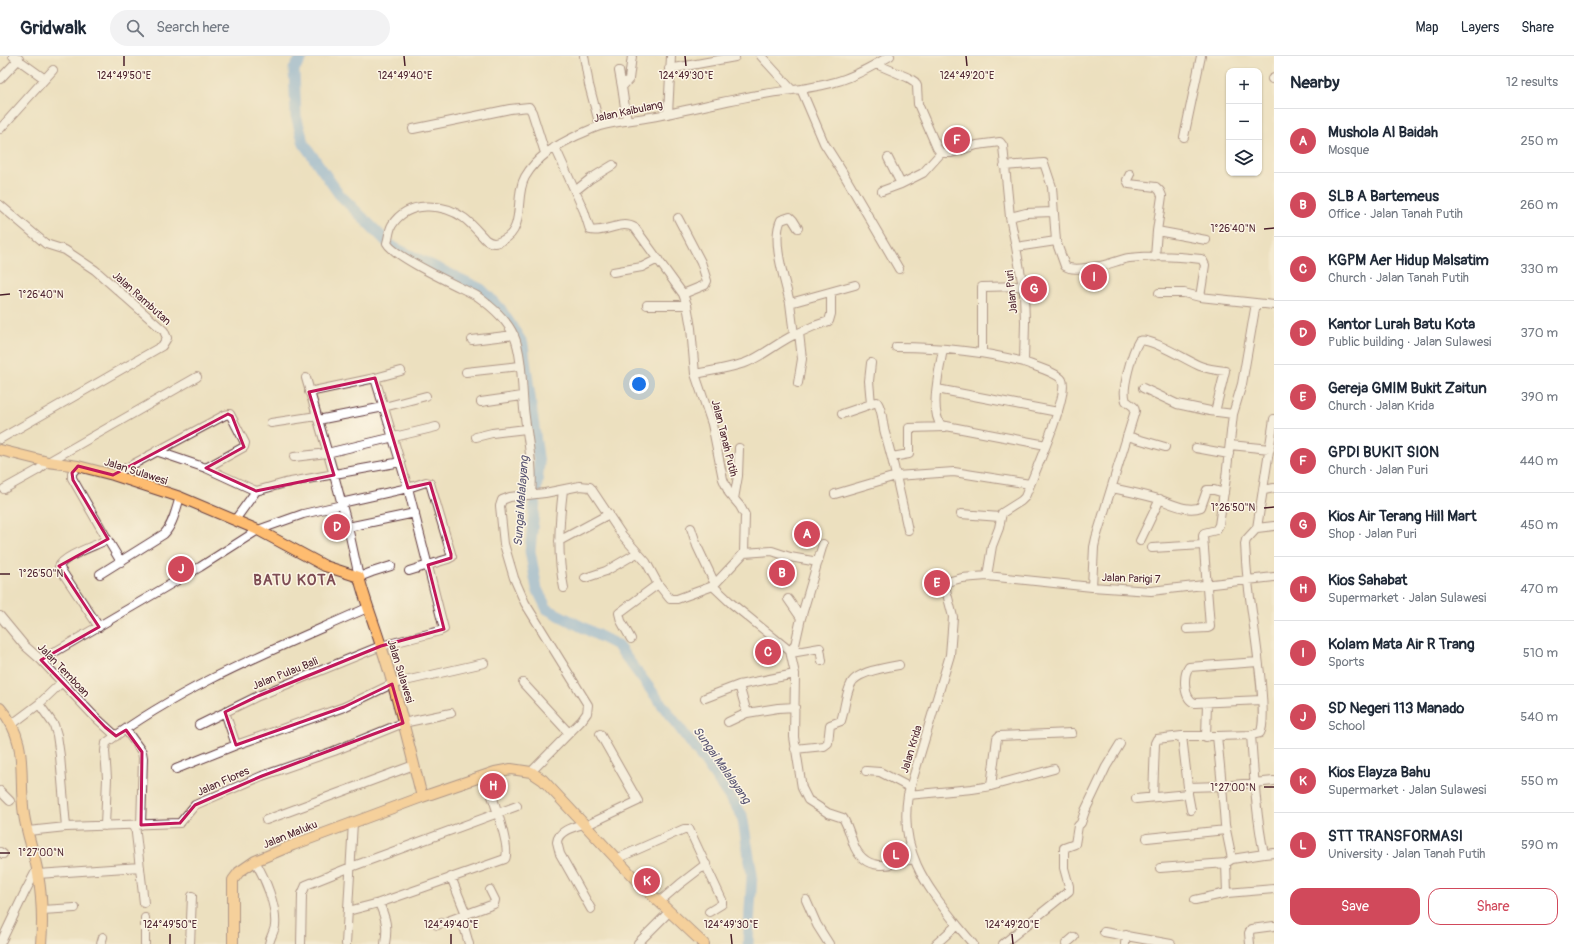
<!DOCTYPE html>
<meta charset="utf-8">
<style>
:root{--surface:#fff;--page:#f2f2f3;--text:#1f2937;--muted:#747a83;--line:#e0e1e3;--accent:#d1495b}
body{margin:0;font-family:Pangolin,sans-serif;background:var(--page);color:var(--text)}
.controls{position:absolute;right:12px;top:12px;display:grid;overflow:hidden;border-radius:8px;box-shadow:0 1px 3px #0004}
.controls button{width:36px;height:36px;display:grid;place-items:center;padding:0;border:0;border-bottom:1px solid var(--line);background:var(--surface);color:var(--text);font:20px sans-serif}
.you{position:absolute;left:639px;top:328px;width:14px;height:14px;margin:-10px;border:3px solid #fff;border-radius:50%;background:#1a73e8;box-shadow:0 0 0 6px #1a73e833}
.badge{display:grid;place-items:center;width:26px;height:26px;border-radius:50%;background:var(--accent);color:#fff;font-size:13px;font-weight:700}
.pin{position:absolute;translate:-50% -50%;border:2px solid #fff;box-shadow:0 1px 4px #0006}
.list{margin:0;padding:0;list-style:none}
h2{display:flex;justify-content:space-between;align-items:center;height:52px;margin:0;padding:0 16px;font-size:17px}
h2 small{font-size:13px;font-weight:400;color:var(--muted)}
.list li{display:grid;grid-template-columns:26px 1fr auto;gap:12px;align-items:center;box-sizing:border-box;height:64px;padding:0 16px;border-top:1px solid var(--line)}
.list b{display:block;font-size:15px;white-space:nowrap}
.list p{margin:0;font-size:13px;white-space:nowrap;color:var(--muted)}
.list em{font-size:13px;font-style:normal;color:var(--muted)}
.actions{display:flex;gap:8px;padding:12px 16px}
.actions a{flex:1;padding:9px 0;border:1px solid var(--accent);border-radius:12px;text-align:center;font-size:14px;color:var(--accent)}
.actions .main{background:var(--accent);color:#fff}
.icon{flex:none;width:22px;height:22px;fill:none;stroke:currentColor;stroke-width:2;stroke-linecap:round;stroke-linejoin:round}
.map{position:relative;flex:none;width:1274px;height:888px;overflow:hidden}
header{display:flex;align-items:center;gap:24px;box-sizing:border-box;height:56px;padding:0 20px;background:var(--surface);border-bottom:1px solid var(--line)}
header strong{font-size:19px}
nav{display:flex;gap:22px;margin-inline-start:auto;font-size:14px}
.search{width:280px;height:36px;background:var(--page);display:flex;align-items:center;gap:10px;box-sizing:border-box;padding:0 14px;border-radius:22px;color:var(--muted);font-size:15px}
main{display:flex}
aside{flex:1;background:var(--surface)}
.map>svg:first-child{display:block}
</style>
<header>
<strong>Gridwalk</strong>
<div class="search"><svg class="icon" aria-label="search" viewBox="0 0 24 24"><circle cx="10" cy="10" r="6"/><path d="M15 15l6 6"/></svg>Search here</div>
<nav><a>Map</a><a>Layers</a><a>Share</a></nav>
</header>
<main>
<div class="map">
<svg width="1274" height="888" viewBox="0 0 1274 888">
<rect width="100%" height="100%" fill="#fcf5e5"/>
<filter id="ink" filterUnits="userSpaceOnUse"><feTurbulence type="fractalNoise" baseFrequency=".025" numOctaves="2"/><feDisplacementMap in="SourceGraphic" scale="8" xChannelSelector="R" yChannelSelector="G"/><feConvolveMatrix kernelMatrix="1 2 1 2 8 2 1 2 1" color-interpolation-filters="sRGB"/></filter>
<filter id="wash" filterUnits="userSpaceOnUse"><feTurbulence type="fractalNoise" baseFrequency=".012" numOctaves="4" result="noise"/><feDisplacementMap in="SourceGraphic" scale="16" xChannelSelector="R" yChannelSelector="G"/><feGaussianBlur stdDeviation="0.9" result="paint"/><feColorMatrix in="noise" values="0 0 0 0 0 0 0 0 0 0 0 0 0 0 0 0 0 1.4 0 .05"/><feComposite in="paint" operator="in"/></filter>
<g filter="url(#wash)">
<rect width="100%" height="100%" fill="#ece0bf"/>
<path fill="#70a7de" stroke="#5d6384" d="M 1098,214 L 1100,227 L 1091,229 L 1088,216 Z"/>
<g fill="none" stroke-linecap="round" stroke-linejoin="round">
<path stroke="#70a7de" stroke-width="11" d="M 303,0 L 294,13 L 296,60 L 304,88 L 339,138 L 391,190 L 481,233 L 500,252 L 523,288 L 539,408 L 530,495 L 537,533 L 547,553 L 617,589 L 706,707 L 742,759 L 752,818 L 748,888"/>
</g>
</g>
<g filter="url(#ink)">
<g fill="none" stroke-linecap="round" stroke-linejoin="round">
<g stroke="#623c41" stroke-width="10">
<path id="minor" d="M 13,0 L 45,23
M 584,0 L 589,29 L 600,70
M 761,0 L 792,34
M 876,8 L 909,22 L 915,26 L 917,30 L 918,48 L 937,92 L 941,97 L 951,97 L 977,89 L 1000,86 L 1003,90 L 1010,161 L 1016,191 L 1024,237 L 1025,266 L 1024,306 C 1033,310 1057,316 1062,324 C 1070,338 1032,423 1025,441 L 1021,445 L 1002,457 L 999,472 L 992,490 L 987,520
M 669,13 L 735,1
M 619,15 L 622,31
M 0,23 L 19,3
M 1272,23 L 1274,22
M 801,33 L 824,87 L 843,117 L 899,213
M 668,58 L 671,0
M 627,65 L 622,31 L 629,23 L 632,0
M 0,73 L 53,14
M 413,73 L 510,53 L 529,51 L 532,56 L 545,97
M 1184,81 L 1201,0
M 555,91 L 584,155 L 590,174 C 605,178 620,163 635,172 L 683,238 L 687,249 L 691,272 L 695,318 L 712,368 L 723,423 L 729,437 L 740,450 L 745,459 L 744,497 L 713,530 L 731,547 L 790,595
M 888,102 L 901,128
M 1004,110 L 1044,107 L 1052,131 L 1056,185
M 1130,118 L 1127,124 L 1129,128 L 1156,131 L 1160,135 L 1162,140 L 1157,175 L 1155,201
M 575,135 L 590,123 L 613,109
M 882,135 L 901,128 L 923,117 L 941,97
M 0,149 L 46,188 L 65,194 L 95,214 L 164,275 L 167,282 L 162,290 L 0,383
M 1010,161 L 1026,157 L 1053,156
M 678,162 L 701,206 L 707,225 L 705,229 L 683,238
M 1157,175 L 1206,184
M 1016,191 L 1056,185 L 1065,210 C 1072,215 1084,212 1092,211 C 1105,211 1117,204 1129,202 C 1152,199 1178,200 1201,203 L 1203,205 L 1205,209 L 1200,241 L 1274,249
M 613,216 L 642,211 L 658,203
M 1159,237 L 1184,237 L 1200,241
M 790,247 C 785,225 771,184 781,164 L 790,161 L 793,164 L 798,172
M 647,249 L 687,249
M 794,279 L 814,270 L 829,265 L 831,258 L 831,240
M 472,284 L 514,279
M 896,291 C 939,291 982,295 1024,306
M 943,293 C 940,312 929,354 941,369 L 1046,389
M 982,297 L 982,231 L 1023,230
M 871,307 L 869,325 L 871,348
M 466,316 L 520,310
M 695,318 C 711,315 729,312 745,307 C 763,300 777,287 794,279 L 790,247 L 855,229
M 306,322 L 334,419 L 348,471 L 359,521 L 372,516 L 391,510
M 798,327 L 802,303 L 799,277
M 1143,332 L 1177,348 L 1210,355 L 1233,358 L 1226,422 L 1219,469 L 1216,474 L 1204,477 L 1203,480 L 1210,571 L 1208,572 L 1187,573
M 937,333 L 1058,356
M 309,336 L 375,322
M 481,346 L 522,340
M 842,358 L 877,346 C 883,354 882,367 885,377 C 889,391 893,405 896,420 L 954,416 L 1030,428
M 1233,358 L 1242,328 L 1256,247
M 1274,363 L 1257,472 L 1246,484 L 1245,488 C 1246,501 1246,513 1248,525 C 1250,550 1270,662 1260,677 L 1251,679 C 1254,719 1256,759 1264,798 L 1274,797
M 318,364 L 384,351 L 426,340
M 271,367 L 317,360
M 1127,380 L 1165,391
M 476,381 L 492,377 L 526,373
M 1230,389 L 1270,393
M 1196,392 L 1229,398
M 156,395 L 206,412 L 256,435 L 285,427 L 401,406
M 294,401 L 327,397 L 436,371
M 892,401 L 909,398 L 909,372 L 945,371
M 78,410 L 72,417 L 72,422 L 106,481 L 102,486 C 91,491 62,501 59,511 L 99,571
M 113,419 L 225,359 L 230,358 L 245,387 L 244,391 L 206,412
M 1112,432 C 1126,435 1141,438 1155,442 C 1169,446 1186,457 1201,451 L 1207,434 L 1214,434 L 1224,437
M 4,433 L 38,414 L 48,406 L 197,321
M 563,434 C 559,467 557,499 564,532
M 1264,434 L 1274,432
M 531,438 C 534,410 527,381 524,353 C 522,332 522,297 514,280 C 507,263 491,250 477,240 C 460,231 394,201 387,187 C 389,181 389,174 392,169 C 408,144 443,147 464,162 C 472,168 479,177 486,184 C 492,188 496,188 503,184 C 526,173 514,140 525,121 C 537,100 557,89 578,79 C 586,76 593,72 600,70 C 617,65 635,64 651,61 C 689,54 726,44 764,38 C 787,34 812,33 835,26 C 854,21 873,10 890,0
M 835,438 L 896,420 L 908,474
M 734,443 L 738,420 L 739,392
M 341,447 L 408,432 L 426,426 L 430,427 L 452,501 L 448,503 L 409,515
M 961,458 L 1000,461
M 235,464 L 256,435
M 348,471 L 415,457
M 691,472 L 697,490 L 715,528
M 1257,472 L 1274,470
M 106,481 L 121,506
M 559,485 L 609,458
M 1140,485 L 1160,443
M 1152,492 L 1203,489
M 744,497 L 772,495 L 790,501 L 818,506
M 100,518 L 164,478 C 173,469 176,453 180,441
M 585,522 L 606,515 L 637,497
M 1092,531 L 1094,491 L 1096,482 L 1135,355 L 1134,351 L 1126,345 C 1121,334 1132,296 1139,285 C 1151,281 1187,305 1200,310 C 1208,313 1216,314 1225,315 L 1215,356
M 788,543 L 801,562 L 795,589 L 790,595 L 795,618 L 794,681 L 802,732 L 808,744 L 828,757 L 843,762 C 848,770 850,778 853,787 C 864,817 889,810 913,803
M 0,560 L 24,589 L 41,604 L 92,658 L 116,680
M 801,562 L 823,488
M 631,583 L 621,565 L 619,557 L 658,528
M 791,597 L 820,592 L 822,605
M 41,604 L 200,511 L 258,474 L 303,458 L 342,449
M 1258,606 L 1189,611 C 1183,619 1183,643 1195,647 L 1262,644
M 523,627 L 568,676
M 705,642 L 739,629
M 39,648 L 54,669 L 57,679 L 60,700 L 66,771
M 795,651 L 778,652 L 747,657 L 739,629 L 795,618
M 225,656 L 236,689
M 728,666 L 747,657
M 11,669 L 39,648 L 62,626
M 199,669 L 258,640 L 381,590 L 440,575 L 444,573 L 408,432 L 375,322 L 401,315
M 126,674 L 142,696 L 143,702 L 141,769
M 1251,679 L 1217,680 L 1222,730 L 1274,725
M 1182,680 L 1188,731 L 1222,730 L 1225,769 L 1232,803
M 1206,681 L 1207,647
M 795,693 L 824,690 L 828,687 L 830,669 L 841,665 C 845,653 845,640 851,628 C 856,616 887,611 899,609
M 176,713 L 236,689 L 344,651 L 392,628 L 484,607
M 866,715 L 880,716 L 911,732
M 531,716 L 582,664 L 587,657 L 588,649 L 525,547 L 514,522 L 504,488 L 500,450 L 502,444 L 510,441 L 545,437 L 580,430 L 590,431 L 622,479 L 646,506 L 658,528 L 670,543 L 677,543 L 713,530
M 991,730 L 1054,713
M 0,735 L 10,745
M 1188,738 L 1191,754
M 908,739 L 972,733 L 991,730 L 997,682 L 999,680 L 1072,677
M 1153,741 L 1155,687 L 1157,683 L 1182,680 L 1217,680
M 1136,743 L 1188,738 L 1188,731
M 266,764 L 414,709
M 583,768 C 573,771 558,775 557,786 L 560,798 L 591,853
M 135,769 L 144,847
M 105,770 L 107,722 L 105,695 L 106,687 C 185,628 278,592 367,552
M 585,770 L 638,745 L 600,678
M 28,775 L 66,771 L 180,767 L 195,749 L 262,720 L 334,695 L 403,667 L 451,657
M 1147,782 L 1226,774
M 0,796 L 3,798
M 1264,798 L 1232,803 L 1226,807 L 1227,837 L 1274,833
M 616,803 L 684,773 L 689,773 L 722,844 L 722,848 L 709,856
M 255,805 C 265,822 277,850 275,870 C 274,876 270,882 269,888
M 1160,812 L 1226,807
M 38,818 L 140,811
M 451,821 L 466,858
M 806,844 L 817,869 L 829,888
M 1195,844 L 1227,837
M 659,846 L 680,828 L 706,808
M 379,847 C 386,863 388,870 385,888
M 42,854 L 75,852
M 348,855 L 379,847 L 505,803 C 512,793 490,734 485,720
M 461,860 L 469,888
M 437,869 L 494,848 L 495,844 L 490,834
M 957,869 L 973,888
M 1104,876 L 1171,888
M 638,887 L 669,856
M 0,888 L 24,838 L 37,813
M 101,888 L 103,881
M 145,888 L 145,862
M 190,888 L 192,840
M 301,888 L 302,838 L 306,829 L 351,811 L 517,750
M 346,888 L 353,766
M 936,888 L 957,869 C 925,828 899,795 908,739 L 950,599 L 953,561 L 946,534 L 947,526 L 962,522 L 987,520 L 1092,531 L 1151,535 L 1274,521
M 1003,888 L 1069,835 L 1069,830 L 1064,812 L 1064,792 L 1075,788 L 1078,770 L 1081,767 L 1085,755 L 1106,711 L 1120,688
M 1066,888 L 1074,881
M 1125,888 L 1126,879
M 1250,888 L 1249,877 L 1251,873 L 1274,870"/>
</g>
<g stroke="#623c41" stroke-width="12">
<path id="major" d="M 0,394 L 48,406 L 78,410 L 113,419 L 180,441 L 258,474 L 325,510 L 359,521 C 365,545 374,567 381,590 C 398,640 409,690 422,741 L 495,716 L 511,713 L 531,716 L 543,724 L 637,825 L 704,888
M 0,652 C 30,686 18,720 24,759 C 27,779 35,799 38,818 C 42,842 43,865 41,888
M 233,888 L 233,824 L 239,816 L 255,805 L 293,789 L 422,741"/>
</g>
<use href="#minor" stroke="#fff" stroke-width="8"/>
<use href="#major" stroke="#febc70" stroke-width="10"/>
</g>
</g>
<path d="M0 0H1274V888H0ZM 375,322 L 408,432 L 430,427 L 451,498 L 451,502 L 428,509 L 444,573 L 381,590 L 258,640 L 225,656 L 236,689 L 344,651 L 392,628 L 403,667 L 262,720 L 195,749 L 180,767 L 141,769 L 142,696 L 126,674 L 116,680 L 105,671 L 41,604 L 99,571 L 59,510 L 108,483 L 73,424 L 72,417 L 78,410 L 113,419 L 228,358 L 232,360 L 244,391 L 206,412 L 256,435 L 334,419 L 309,336 Z" fill="#ece0bf" fill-opacity=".55" fill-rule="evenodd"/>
<path fill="none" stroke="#c2185b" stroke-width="3" stroke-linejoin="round" d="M 375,322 L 408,432 L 430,427 L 451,498 L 451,502 L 428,509 L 444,573 L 381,590 L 258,640 L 225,656 L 236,689 L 344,651 L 392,628 L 403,667 L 262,720 L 195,749 L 180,767 L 141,769 L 142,696 L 126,674 L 116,680 L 105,671 L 41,604 L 99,571 L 59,510 L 108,483 L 73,424 L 72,417 L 78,410 L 113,419 L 228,358 L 232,360 L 244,391 L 206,412 L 256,435 L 334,419 L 309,336 Z"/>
<path fill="none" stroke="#4a1f2b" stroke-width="1.5" d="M 124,0 L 124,10M 404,0 L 405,10M 685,0 L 686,10M 966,0 L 967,10M 1264,173 L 1274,172M 0,239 L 10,238M 1264,452 L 1274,451M 0,518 L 10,518M 1264,731 L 1274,731M 0,797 L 10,797M 170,878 L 170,888M 451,878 L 451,888M 731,878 L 732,888M 1012,878 L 1013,888"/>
<g text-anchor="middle" stroke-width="3" stroke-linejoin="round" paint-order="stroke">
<g font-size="11" fill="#4a1f2b" stroke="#fcf5e5">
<text transform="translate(628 55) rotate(-12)" y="4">Jalan Kaibulang</text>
<text transform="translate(1011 236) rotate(-96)" y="4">Jalan Puri</text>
<text transform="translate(142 242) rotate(42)" y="4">Jalan Rambutan</text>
<text transform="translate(725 382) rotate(76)" y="4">Jalan Tanah Putih</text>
<text transform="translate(136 415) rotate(18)" y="4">Jalan Sulawesi</text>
<text transform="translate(1131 522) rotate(2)" y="4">Jalan Parigi 7</text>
<text transform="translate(64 614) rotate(46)" y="4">Jalan Temboan</text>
<text transform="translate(401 615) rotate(73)" y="4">Jalan Sulawesi</text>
<text transform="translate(285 617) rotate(-22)" y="4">Jalan Pulau Bali</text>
<text transform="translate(911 693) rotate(-73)" y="4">Jalan Krida</text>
<text transform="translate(223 725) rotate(-24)" y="4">Jalan Flores</text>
<text transform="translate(290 778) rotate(-22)" y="4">Jalan Maluku</text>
</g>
<g font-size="12" font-style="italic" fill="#595573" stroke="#fcf5e5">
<text transform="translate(521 445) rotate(-86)" y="4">Sungai Malalayang</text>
<text transform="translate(722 709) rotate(55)" y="4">Sungai Malalayang</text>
</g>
<g font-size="15" font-weight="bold" letter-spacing="1" fill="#7e4d54" stroke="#fcf5e5">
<text x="295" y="529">BATU KOTA</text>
</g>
</g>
<g font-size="10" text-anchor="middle" fill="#4a1f2b" stroke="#fcf5e5" stroke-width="3" stroke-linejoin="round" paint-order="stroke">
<text x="124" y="23">124°49'50"E</text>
<text x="405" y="23">124°49'40"E</text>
<text x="686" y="23">124°49'30"E</text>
<text x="967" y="23">124°49'20"E</text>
<text x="1233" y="176">1°26'40"N</text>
<text x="41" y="242">1°26'40"N</text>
<text x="1233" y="455">1°26'50"N</text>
<text x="41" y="521">1°26'50"N</text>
<text x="1233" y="735">1°27'00"N</text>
<text x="41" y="800">1°27'00"N</text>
<text x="170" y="872">124°49'50"E</text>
<text x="451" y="872">124°49'40"E</text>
<text x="731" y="872">124°49'30"E</text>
<text x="1012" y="872">124°49'20"E</text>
</g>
</svg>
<div class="controls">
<button>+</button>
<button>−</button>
<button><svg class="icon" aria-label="layers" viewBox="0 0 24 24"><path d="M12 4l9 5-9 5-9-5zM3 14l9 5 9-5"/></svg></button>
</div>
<div class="you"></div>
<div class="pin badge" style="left:807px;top:478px">A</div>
<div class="pin badge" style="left:782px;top:517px">B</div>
<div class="pin badge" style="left:768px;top:596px">C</div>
<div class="pin badge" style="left:337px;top:471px">D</div>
<div class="pin badge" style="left:937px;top:527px">E</div>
<div class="pin badge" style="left:957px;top:84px">F</div>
<div class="pin badge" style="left:1034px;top:233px">G</div>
<div class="pin badge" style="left:493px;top:730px">H</div>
<div class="pin badge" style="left:1094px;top:221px">I</div>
<div class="pin badge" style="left:181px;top:513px">J</div>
<div class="pin badge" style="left:647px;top:825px">K</div>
<div class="pin badge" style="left:896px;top:799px">L</div>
</div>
<aside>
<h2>Nearby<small>12 results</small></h2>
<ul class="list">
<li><span class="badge">A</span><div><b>Mushola Al Baidah</b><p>Mosque</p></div><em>250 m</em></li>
<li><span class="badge">B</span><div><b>SLB A Bartemeus</b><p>Office · Jalan Tanah Putih</p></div><em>260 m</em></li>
<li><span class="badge">C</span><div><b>KGPM Aer Hidup Malsatim</b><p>Church · Jalan Tanah Putih</p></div><em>330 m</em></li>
<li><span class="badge">D</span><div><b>Kantor Lurah Batu Kota</b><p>Public building · Jalan Sulawesi</p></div><em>370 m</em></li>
<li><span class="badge">E</span><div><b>Gereja GMIM Bukit Zaitun</b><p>Church · Jalan Krida</p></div><em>390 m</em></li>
<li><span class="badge">F</span><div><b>GPDI BUKIT SION</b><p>Church · Jalan Puri</p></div><em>440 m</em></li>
<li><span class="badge">G</span><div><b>Kios Air Terang Hill Mart</b><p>Shop · Jalan Puri</p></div><em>450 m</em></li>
<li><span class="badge">H</span><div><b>Kios Sahabat</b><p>Supermarket · Jalan Sulawesi</p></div><em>470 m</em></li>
<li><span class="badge">I</span><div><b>Kolam Mata Air R Trang</b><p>Sports</p></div><em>510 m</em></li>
<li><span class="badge">J</span><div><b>SD Negeri 113 Manado</b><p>School</p></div><em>540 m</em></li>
<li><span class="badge">K</span><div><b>Kios Elayza Bahu</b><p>Supermarket · Jalan Sulawesi</p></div><em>550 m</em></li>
<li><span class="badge">L</span><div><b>STT TRANSFORMASI</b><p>University · Jalan Tanah Putih</p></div><em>590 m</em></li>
</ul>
<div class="actions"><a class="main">Save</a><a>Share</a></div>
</aside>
</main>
